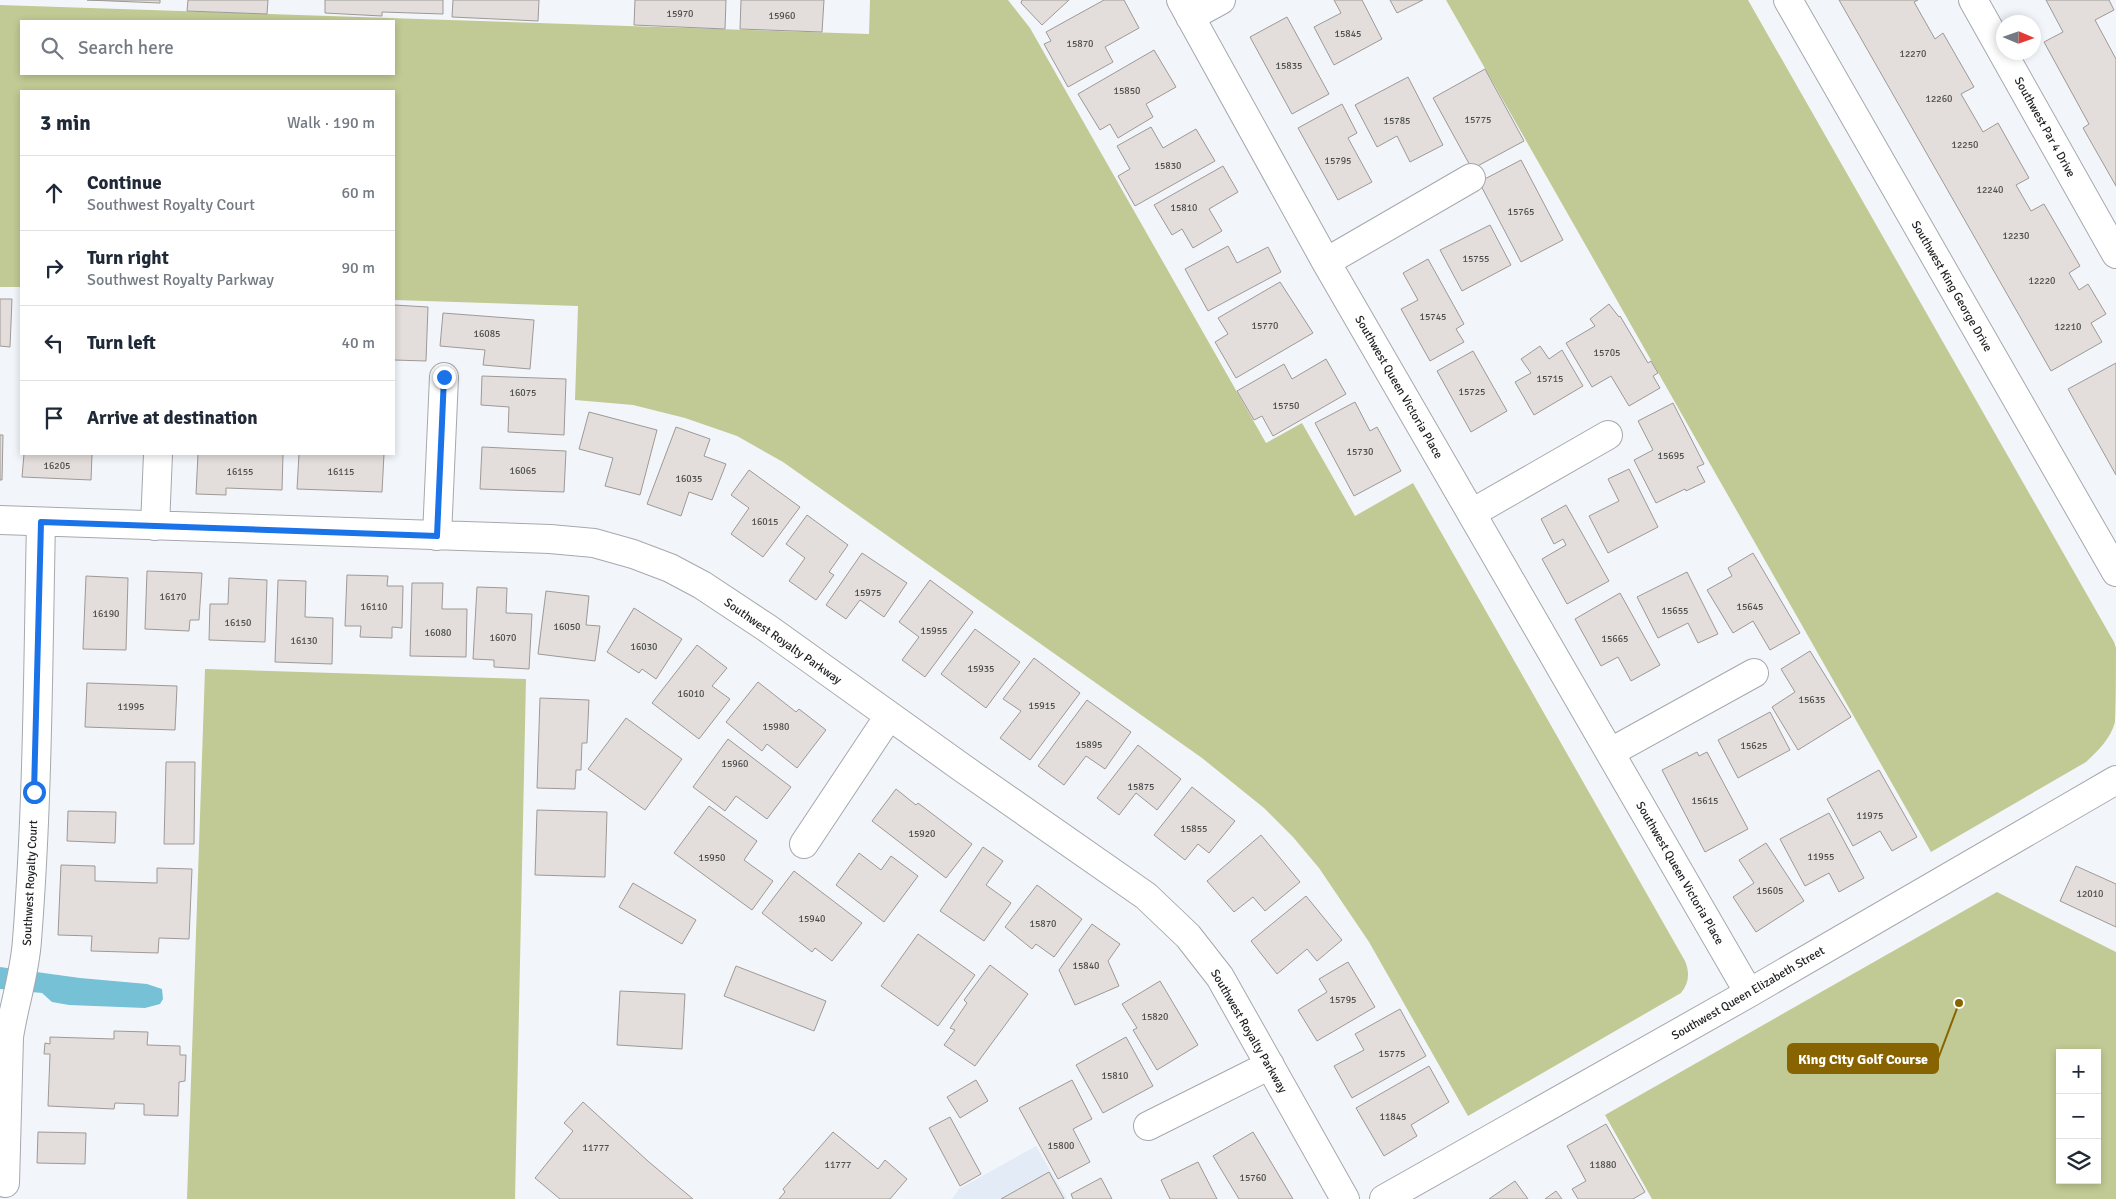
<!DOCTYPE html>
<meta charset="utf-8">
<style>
:root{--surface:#fff;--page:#f2f2f3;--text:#1f2937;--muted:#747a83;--line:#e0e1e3}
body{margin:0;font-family:Signika,sans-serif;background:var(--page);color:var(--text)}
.controls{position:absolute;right:15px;bottom:15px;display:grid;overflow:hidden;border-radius:0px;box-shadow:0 2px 8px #0003}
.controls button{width:45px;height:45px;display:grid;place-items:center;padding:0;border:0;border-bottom:1px solid var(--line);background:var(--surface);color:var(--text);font:25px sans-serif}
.compass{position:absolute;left:1996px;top:15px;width:45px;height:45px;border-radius:50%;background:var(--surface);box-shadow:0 2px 8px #0003;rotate:92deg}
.stop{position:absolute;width:15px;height:15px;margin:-11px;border:4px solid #1a73e8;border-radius:50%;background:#fff}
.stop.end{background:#1a73e8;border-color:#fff;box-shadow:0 1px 5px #0008}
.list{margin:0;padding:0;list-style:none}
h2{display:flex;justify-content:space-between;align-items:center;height:65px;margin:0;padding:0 20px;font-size:21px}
h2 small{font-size:16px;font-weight:400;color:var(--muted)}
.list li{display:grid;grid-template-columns:32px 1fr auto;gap:15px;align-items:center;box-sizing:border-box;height:75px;padding:0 20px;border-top:1px solid var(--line)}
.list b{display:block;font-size:19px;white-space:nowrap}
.list p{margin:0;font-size:16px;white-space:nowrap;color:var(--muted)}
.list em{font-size:16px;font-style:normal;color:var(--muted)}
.icon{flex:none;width:28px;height:28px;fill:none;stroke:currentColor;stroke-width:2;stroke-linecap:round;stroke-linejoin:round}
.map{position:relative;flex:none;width:2116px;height:1199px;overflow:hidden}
.search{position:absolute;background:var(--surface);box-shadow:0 2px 8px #0003;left:20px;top:20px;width:375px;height:55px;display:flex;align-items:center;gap:12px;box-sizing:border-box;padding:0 18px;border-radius:0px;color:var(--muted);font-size:19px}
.panel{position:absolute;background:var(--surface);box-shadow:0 2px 8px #0003;left:20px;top:90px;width:375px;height:365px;border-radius:0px}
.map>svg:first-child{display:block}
</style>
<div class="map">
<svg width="2116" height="1199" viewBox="0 0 2116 1199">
<rect width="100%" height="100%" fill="#f2f6fa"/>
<path fill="#e3ecf6" d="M 1036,1146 L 1067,1199 L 952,1199 L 959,1189 Z"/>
<path fill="#c1ca94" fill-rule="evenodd" d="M 870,0 L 1008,0 L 1030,28 L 1266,443 L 1302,423 L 1355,516 L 1413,483 L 1685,961 C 1690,973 1689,983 1681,993 L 1468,1116 L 1369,942 L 1319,868 L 1293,837 L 1264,808 L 1202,758 L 783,462 L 737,436 L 685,418 L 633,405 L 575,400 L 578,306 L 394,300 L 394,91 L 21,91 L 21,287 L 0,287 L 0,5 L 869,34 ZM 394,21 L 394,74 L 21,74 L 21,21 Z
M 1446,0 L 1748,0 L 2114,642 L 2116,648 C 2116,666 2116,707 2115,722 C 2111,738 2098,751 2086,762 L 1931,852 Z
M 205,669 L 526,679 L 515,1199 L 187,1199 Z
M 1997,892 L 2116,952 L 2116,1199 L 1652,1199 L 1605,1115 ZM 2060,1053 L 2097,1053 L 2097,1180 L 2060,1180 Z"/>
<path fill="#76c1d5" d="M 0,967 L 80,978 L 147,984 L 162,989 L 163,999 L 160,1004 L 145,1008 L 69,1005 L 52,1002 L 42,993 L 0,989 Z"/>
<path fill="#e3dedb" stroke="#9e9996" d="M 87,0 L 160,0 L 160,3 Z
M 188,0 L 268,0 L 267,14 L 187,11 Z
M 325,0 L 443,0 L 443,14 L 382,12 L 382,16 L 325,13 Z
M 453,0 L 539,0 L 538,21 L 452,17 Z
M 635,0 L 726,0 L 725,29 L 634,25 Z
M 741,0 L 824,0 L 822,32 L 740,29 Z
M 1022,0 L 1069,0 L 1042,25 L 1021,3 Z
M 1104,0 L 1124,0 L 1139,28 L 1105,47 L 1113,62 L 1068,87 L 1044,44 L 1051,41 L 1046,32 Z
M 1334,0 L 1362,0 L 1382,39 L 1334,65 L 1314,27 L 1341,13 Z
M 1390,0 L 1423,0 L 1397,13 Z
M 1839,0 L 1918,0 L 1914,2 L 1935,39 L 1943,33 L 1974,87 L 1961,94 L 1983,132 L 1998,123 L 2029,178 L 2016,185 L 2031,211 L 2044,204 L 2080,266 L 2069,273 L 2079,290 L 2088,284 L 2106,314 L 2091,323 L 2102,342 L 2051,371 Z
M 2046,0 L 2109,0 L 2114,10 L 2095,20 L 2116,59 L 2116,186 L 2083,128 L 2089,124 L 2044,42 L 2063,32 Z
M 1287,17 L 1329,94 L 1292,114 L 1250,37 Z
M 1154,50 L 1176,87 L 1146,104 L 1153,117 L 1118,138 L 1110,124 L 1100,130 L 1078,94 Z
M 1485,69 L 1524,141 L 1472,169 L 1433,98 Z
M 1408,77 L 1443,145 L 1410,162 L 1397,136 L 1377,147 L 1355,105 Z
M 1342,104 L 1357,133 L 1348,138 L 1372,182 L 1338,200 L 1298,128 Z
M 1151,127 L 1163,148 L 1196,129 L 1215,161 L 1135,206 L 1118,176 L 1130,169 L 1117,146 Z
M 1521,160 L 1563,240 L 1521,262 L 1479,182 Z
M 1223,166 L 1238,192 L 1209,209 L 1222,231 L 1193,248 L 1182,229 L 1172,235 L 1154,205 Z
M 1490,225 L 1511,265 L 1462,291 L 1440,250 Z
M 1228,246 L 1237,263 L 1268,247 L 1281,272 L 1208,311 L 1185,269 Z
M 1428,259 L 1464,324 L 1456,329 L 1464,342 L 1430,361 L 1401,309 L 1418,300 L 1403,273 Z
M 1280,282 L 1313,333 L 1236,378 L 1215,342 L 1228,334 L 1218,318 Z
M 0,299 L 12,299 L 10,347 L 0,346 Z
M 1609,304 L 1619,317 L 1620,316 L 1648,363 L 1651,361 L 1658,373 L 1653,376 L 1660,388 L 1629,406 L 1611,376 L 1592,387 L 1566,343 L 1595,326 L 1590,319 Z
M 394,305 L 428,307 L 426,361 L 394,360 Z
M 443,313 L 534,320 L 530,369 L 483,365 L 485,350 L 440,346 Z
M 1540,346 L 1549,359 L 1562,350 L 1583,386 L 1534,415 L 1515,382 L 1531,373 L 1521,359 Z
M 1473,351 L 1507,411 L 1471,432 L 1437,371 Z
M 1326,359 L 1346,394 L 1273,436 L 1262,416 L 1254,420 L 1237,391 L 1284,364 L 1292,379 Z
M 2116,363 L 2116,475 L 2068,389 Z
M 482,376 L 566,379 L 564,435 L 508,432 L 509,407 L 481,405 Z
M 1355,402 L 1370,431 L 1377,427 L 1401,471 L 1354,496 L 1315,423 Z
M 1673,403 L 1704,464 L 1697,467 L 1705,482 L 1686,491 L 1685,489 L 1656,503 L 1634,460 L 1653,450 L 1638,421 Z
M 589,412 L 657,430 L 640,495 L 605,486 L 613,458 L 579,449 Z
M 676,427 L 710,439 L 704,456 L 726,464 L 712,500 L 689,492 L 681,516 L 647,504 Z
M 0,435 L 3,435 L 2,480 L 0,480 Z
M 482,447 L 566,451 L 564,492 L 480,489 Z
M 24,454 L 92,454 L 91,480 L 22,477 Z
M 198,454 L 283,454 L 282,490 L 226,488 L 226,495 L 196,494 Z
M 299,454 L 384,454 L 382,492 L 297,489 Z
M 1629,469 L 1658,527 L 1608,553 L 1589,516 L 1619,501 L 1608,479 Z
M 749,470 L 800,507 L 763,557 L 731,534 L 749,508 L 731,495 Z
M 1566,505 L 1609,581 L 1567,604 L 1542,559 L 1566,545 L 1563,539 L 1554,544 L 1541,519 Z
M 807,515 L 848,545 L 829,572 L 834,575 L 816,600 L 789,581 L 805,558 L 786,544 Z
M 862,553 L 907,583 L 884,617 L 860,600 L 846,619 L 826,605 Z
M 1753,553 L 1800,633 L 1770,650 L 1753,621 L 1733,633 L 1707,590 L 1732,576 L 1728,568 Z
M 147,571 L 202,573 L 199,620 L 190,620 L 189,631 L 145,629 Z
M 1687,572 L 1718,634 L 1698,643 L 1688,623 L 1658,638 L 1637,597 Z
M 347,575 L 388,576 L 387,586 L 403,586 L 402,628 L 392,627 L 392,638 L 360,637 L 361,626 L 345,626 Z
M 86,576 L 128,578 L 126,650 L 83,649 Z
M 229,578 L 267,580 L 265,642 L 209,640 L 210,604 L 228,604 Z
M 278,580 L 306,581 L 305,617 L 333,618 L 332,664 L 275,662 Z
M 930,580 L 973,612 L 925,677 L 902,660 L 919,637 L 899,622 Z
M 412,583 L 443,583 L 442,609 L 467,609 L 466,657 L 410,656 Z
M 477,587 L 507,588 L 506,613 L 532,614 L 529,669 L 494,667 L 494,660 L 473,659 Z
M 546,591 L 589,596 L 586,625 L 600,626 L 595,661 L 538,654 Z
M 1620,593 L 1660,665 L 1631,681 L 1618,657 L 1601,666 L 1575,619 Z
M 634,608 L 682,639 L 656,679 L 642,669 L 639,673 L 607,652 Z
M 975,629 L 1020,662 L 986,708 L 941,674 Z
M 697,645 L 727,668 L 712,686 L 730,699 L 699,739 L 652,703 Z
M 1810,651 L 1851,717 L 1798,750 L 1772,707 L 1795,692 L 1781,669 Z
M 1034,658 L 1080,693 L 1030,760 L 1000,738 L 1021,711 L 1003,699 Z
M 758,682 L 796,712 L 799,709 L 826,730 L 797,768 L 767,744 L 762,751 L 726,722 Z
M 87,683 L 177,686 L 175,730 L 85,727 Z
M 540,698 L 589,700 L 587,743 L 582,743 L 581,770 L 576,770 L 575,789 L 537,788 Z
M 1087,700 L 1131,732 L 1105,769 L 1086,756 L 1064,785 L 1038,766 Z
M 1770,712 L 1790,750 L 1738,778 L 1718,740 Z
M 626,718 L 682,759 L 645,810 L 588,769 Z
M 728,739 L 791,787 L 767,819 L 736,796 L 725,811 L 693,787 Z
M 1138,745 L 1181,779 L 1157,810 L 1136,793 L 1119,815 L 1097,798 Z
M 1697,752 L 1699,756 L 1707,752 L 1748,829 L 1705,852 L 1662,770 Z
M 166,762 L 195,762 L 194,844 L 164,844 Z
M 1879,770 L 1917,837 L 1892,851 L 1880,831 L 1853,846 L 1827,799 Z
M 1192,787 L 1235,821 L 1209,853 L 1198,844 L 1185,860 L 1154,835 Z
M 896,789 L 916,805 L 918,803 L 972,844 L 946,878 L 872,821 Z
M 709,806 L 757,841 L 744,860 L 773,881 L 752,910 L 674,853 Z
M 537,810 L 607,812 L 605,877 L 535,875 Z
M 68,811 L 116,812 L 115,843 L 67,841 Z
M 1829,813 L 1864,878 L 1839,892 L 1829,873 L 1805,886 L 1780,839 Z
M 1261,835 L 1300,882 L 1265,911 L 1253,897 L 1234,912 L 1207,881 Z
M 1766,843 L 1804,901 L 1756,932 L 1733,897 L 1754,883 L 1739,860 Z
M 983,847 L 1003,861 L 986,885 L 1011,903 L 984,941 L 940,911 Z
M 859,853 L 881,870 L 891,856 L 918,876 L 884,922 L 836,885 Z
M 61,865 L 95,866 L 95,881 L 157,883 L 157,868 L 192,869 L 189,939 L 159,938 L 158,953 L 91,951 L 92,936 L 58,935 Z
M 2076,866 L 2116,884 L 2116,927 L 2060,901 Z
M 794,871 L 862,923 L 832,961 L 815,948 L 812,952 L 762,913 Z
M 633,883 L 696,920 L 682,944 L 619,907 Z
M 1037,885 L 1082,919 L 1054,957 L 1036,944 L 1032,949 L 1005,927 Z
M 1306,896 L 1342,940 L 1317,961 L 1307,949 L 1277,974 L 1251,941 Z
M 1092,924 L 1120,944 L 1108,961 L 1119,986 L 1075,1005 L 1059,970 Z
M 918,934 L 975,975 L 938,1026 L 881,986 Z
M 1348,962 L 1375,1007 L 1317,1041 L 1298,1010 L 1327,992 L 1319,979 Z
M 990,965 L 1028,994 L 975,1066 L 944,1045 L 955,1030 L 950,1028 L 967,1003 L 964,1000 Z
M 736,966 L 826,1001 L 814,1031 L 724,996 Z
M 1160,981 L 1198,1045 L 1157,1070 L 1133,1030 L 1137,1028 L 1122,1004 Z
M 620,991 L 685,994 L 682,1049 L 617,1045 Z
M 1400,1009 L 1426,1056 L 1352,1098 L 1334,1066 L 1364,1050 L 1355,1034 Z
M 114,1031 L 148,1032 L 147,1045 L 180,1046 L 180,1055 L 186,1055 L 185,1081 L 179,1082 L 178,1116 L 144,1115 L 144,1104 L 115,1103 L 114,1109 L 48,1106 L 50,1054 L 44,1054 L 45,1043 L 50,1044 L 50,1037 L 114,1039 Z
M 1126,1037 L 1153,1086 L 1103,1113 L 1076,1065 Z
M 1429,1066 L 1449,1102 L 1411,1125 L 1417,1136 L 1384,1156 L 1356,1108 Z
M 976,1080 L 988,1101 L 960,1118 L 947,1097 Z
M 1072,1080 L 1092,1119 L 1073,1129 L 1090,1162 L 1058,1179 L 1019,1108 Z
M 583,1102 L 649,1162 L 693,1199 L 560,1199 L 535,1178 L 573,1131 L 564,1123 Z
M 950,1117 L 981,1174 L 960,1186 L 929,1128 Z
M 1606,1124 L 1645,1192 L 1633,1199 L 1578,1199 L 1572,1189 L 1586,1181 L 1567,1146 Z
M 38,1132 L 86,1133 L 85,1164 L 37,1163 Z
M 833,1132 L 878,1169 L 885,1160 L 907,1179 L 890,1199 L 779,1199 L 785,1192 L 783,1189 Z
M 1253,1132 L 1293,1199 L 1239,1199 L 1213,1156 Z
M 1198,1162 L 1217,1199 L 1170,1199 L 1161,1180 Z
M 1049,1172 L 1064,1199 L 1001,1199 Z
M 1101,1178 L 1112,1199 L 1073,1199 L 1071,1194 Z
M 1515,1181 L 1528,1199 L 1489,1199 Z
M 1556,1191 L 1562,1199 L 1545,1199 Z"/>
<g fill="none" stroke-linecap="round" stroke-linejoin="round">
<g stroke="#a5a8ad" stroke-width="30">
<path id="street" d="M 1181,0 L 1326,262 L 1749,993
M 1788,0 L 2116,572
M 1973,0 L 2116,254
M 1190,17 L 1221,0
M 1326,262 L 1471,178
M 1472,513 L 1608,435
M 0,520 L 550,539 L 594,543 L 633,554 L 670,568 L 702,585 L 767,628 L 961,767 L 1146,896 L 1188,936 L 1220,977 L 1345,1199
M 155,526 L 158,454
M 437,536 L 444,377
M 1611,752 L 1754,673
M 804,844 L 889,716
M 1148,1126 L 1270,1065
M 5,1183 L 9,1037 C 14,1004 25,973 27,940 C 38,801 38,661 41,522
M 1384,1199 L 1749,993 L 2116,780"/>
</g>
<use href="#street" stroke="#fff" stroke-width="28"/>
</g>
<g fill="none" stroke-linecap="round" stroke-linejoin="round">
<path stroke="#1a73e8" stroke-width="6" d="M 34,792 L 41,522 L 437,536 L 444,377"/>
</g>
<g text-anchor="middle" stroke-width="4" stroke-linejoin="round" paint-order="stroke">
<g font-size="10" fill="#4f4f4f">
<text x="680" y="17">15970</text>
<text x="782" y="19">15960</text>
<text x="1348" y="37">15845</text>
<text x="1080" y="47">15870</text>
<text x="1913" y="57">12270</text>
<text x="1289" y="69">15835</text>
<text x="1127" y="94">15850</text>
<text x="1939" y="102">12260</text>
<text x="1478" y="123">15775</text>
<text x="1397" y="124">15785</text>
<text x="1965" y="148">12250</text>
<text x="1338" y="164">15795</text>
<text x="1168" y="169">15830</text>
<text x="1990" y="193">12240</text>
<text x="1184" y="211">15810</text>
<text x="1521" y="215">15765</text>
<text x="2016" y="239">12230</text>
<text x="1476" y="262">15755</text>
<text x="2042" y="284">12220</text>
<text x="1433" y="320">15745</text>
<text x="1265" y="329">15770</text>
<text x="2068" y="330">12210</text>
<text x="487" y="337">16085</text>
<text x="1607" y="356">15705</text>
<text x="1550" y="382">15715</text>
<text x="1472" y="395">15725</text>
<text x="523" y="396">16075</text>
<text x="1286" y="409">15750</text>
<text x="1360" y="455">15730</text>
<text x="1671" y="459">15695</text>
<text x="57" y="469">16205</text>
<text x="523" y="474">16065</text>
<text x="240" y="475">16155</text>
<text x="341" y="475">16115</text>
<text x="689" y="482">16035</text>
<text x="765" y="525">16015</text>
<text x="868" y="596">15975</text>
<text x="173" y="600">16170</text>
<text x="374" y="610">16110</text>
<text x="1750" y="610">15645</text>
<text x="1675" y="614">15655</text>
<text x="106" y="617">16190</text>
<text x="238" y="626">16150</text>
<text x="567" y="630">16050</text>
<text x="934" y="634">15955</text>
<text x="438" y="636">16080</text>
<text x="503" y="641">16070</text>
<text x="1615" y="642">15665</text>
<text x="304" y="644">16130</text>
<text x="644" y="650">16030</text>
<text x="981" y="672">15935</text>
<text x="691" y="697">16010</text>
<text x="1812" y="703">15635</text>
<text x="1042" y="709">15915</text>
<text x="131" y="710">11995</text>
<text x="776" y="730">15980</text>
<text x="1089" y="748">15895</text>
<text x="1754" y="749">15625</text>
<text x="735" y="767">15960</text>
<text x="1141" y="790">15875</text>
<text x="1705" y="804">15615</text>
<text x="1870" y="819">11975</text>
<text x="1194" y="832">15855</text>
<text x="922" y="837">15920</text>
<text x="1821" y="860">11955</text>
<text x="712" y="861">15950</text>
<text x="1770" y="894">15605</text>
<text x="2090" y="897">12010</text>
<text x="812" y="922">15940</text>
<text x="1043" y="927">15870</text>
<text x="1086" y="969">15840</text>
<text x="1343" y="1003">15795</text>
<text x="1155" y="1020">15820</text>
<text x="1392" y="1057">15775</text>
<text x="1115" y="1079">15810</text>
<text x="1393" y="1120">11845</text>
<text x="1061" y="1149">15800</text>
<text x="596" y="1151">11777</text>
<text x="838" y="1168">11777</text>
<text x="1603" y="1168">11880</text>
<text x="1253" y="1181">15760</text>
</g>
<g font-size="12" fill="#1e1f20" stroke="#fff">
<text transform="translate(2045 127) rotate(61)" y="4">Southwest Par 4 Drive</text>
<text transform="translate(1952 286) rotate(60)" y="4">Southwest King George Drive</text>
<text transform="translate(1399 387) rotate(60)" y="4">Southwest Queen Victoria Place</text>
<text transform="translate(783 641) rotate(35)" y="4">Southwest Royalty Parkway</text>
<text transform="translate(1680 873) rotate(60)" y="4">Southwest Queen Victoria Place</text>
<text transform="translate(30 883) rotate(-87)" y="4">Southwest Royalty Court</text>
<text transform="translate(1748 993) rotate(-30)" y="4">Southwest Queen Elizabeth Street</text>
<text transform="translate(1249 1031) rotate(60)" y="4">Southwest Royalty Parkway</text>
</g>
</g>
<path fill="none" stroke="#886400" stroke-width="2" d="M1959 1003L1938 1059"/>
<circle fill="#886400" stroke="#fff" stroke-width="2" cx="1959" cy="1003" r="5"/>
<rect fill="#886400" stroke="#886400" stroke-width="2" x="1788" y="1044" width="150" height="29" rx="5"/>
<g font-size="14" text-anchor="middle" font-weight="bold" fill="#fff">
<text x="1863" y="1064">King City Golf Course</text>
</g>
</svg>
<div class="controls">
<button>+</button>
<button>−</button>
<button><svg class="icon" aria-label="layers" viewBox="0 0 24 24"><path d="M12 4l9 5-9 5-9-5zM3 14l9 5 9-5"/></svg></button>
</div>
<svg class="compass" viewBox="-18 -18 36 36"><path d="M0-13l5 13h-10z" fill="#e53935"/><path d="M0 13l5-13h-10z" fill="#747a83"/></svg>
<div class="stop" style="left:34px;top:792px"></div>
<div class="stop end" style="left:444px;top:377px"></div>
<div class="search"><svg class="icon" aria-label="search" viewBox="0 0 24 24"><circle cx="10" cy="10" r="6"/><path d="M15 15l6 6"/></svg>Search here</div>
<section class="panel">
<h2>3 min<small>Walk · 190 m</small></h2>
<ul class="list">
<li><svg class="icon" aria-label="ahead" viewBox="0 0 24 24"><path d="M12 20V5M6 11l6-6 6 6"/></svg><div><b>Continue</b><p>Southwest Royalty Court</p></div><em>60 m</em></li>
<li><svg class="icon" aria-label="right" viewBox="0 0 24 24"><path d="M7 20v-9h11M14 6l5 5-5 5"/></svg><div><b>Turn right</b><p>Southwest Royalty Parkway</p></div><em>90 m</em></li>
<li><svg class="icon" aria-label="left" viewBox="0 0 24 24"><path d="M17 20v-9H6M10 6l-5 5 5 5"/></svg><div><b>Turn left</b></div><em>40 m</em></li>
<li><svg class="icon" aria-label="arrive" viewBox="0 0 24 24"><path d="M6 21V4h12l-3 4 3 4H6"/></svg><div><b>Arrive at destination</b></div></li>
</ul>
</section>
</div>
